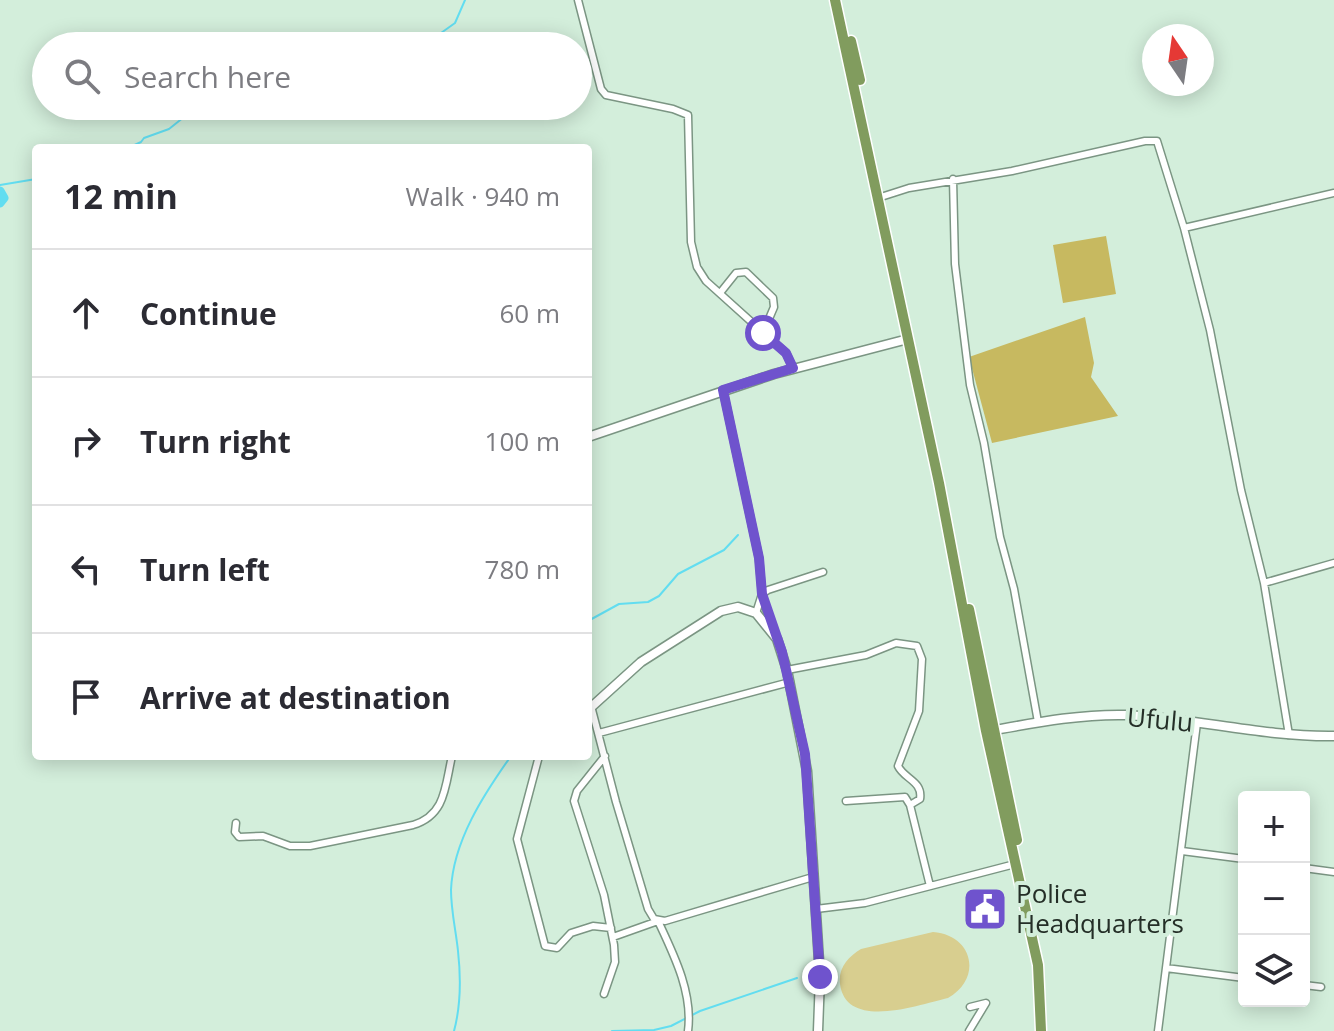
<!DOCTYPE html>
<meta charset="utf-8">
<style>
:root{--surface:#fff;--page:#f7f7f7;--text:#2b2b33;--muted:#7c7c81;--line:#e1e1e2}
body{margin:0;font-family:"Open Sans",sans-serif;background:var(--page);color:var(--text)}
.controls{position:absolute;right:24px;bottom:24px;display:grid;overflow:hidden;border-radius:8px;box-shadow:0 4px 20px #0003}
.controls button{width:72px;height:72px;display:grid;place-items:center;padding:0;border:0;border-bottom:2px solid var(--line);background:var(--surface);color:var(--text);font:40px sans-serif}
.compass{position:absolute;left:1142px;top:24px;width:72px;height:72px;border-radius:50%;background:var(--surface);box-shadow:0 4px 20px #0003;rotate:347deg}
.stop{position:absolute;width:24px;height:24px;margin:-18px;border:6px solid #6f53cd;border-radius:50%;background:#fff}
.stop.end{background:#6f53cd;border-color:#fff;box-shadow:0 2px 8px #0008}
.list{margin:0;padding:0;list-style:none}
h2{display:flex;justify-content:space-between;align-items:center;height:104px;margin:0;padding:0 32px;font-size:34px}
h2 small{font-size:26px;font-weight:400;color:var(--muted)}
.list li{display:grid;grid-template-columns:52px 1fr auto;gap:24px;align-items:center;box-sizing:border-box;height:128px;padding:0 32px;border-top:2px solid var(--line)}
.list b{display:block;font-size:30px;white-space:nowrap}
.list em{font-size:26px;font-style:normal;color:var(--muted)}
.icon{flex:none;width:44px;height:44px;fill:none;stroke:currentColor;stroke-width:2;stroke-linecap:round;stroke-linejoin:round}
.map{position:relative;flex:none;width:1334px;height:1031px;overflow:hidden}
.search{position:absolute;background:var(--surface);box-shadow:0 4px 20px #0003;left:32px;top:32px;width:560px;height:88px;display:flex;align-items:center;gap:20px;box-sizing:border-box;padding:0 28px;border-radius:44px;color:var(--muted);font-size:30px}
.panel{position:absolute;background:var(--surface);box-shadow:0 4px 20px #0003;left:32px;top:144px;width:560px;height:616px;border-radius:8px}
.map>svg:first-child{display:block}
</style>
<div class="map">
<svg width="1334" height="1031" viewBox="0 0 1334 1031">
<rect width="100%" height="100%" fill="#d3eedb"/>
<path fill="#d8ce8f" d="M 933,932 C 973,935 983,978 948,998 C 918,1005 846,1031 840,984 C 838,968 848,957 861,949 Z"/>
<path fill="#c7b960" d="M 1106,236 L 1116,294 L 1063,303 L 1053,245 Z
M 1085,317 L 1094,363 L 1091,377 L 1118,416 L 992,443 L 969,357 Z"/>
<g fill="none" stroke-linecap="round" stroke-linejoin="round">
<path stroke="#62ddf0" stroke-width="2" d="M 379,46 L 441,33 L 455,23 L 465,0
M 128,148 L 141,142 L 144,138 L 169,129 L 184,117 L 182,112 L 194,106
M 0,185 L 36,179
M 588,621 L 619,604 L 648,602 L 659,596 L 678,574 L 724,550 L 738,535
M 454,1031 C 461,1005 461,978 458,951 C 456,931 451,911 451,890 C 453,841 484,794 511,756
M 612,1031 L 654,1030 L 671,1026 L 700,1011 L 797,978"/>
<path stroke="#62ddf0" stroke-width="9" d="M 0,191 L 4,198 L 0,203"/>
<g stroke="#7b9583" stroke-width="9">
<path id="street" d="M 578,0 L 601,89 L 606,95 L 673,109 L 688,115 L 691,242 L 697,267 L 706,281 L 786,353 L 793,368
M 953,179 L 955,264 L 970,385 L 984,443 L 1000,537 L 1014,589 L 1038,722
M 884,196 L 909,188 L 1012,171 L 1145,141 L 1157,141 L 1184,228 L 1210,330 L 1241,490 L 1264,583 L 1289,735
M 1184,228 L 1334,193
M 720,293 L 736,273 L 746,272 L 773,298 L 774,307 L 763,333
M 723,390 L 759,558 L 762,594 L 772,630
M 1264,583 L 1334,563
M 756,613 L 762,594 L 768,590 L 823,572
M 787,670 L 866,655 L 896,643 L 917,646 L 922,659 L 919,711 L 898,766 C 904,779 923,781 920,799 L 910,805
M 591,706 L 616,802 L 648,909 L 654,919 L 665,921 L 813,877
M 599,733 L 790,682
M 539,756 L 517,839 L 545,946 L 557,948 L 571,933 L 593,926 L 611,928
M 846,801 L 905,797 L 910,805 L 930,886
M 236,823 L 235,832 L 239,837 L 263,836 L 290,846 L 310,846 L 413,825 C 446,815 445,786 452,756
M 1182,851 L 1244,859
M 1304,868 L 1334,872
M 816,909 L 865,903 L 1015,864
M 613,937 L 658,921 C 674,955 693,993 688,1031
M 1166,968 L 1244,978
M 1304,985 L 1321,987
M 604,994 L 615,962 L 614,945 L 604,895 L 574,801 L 577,791 L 605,756
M 969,1031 L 986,1003 L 970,1007
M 1158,1031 L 1197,723"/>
</g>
<g stroke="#7b9583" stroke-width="11">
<path id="secondary" d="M 588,437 L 774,374 L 908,339
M 588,710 L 641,662 L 721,611 L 738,607 L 756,613 L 777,639 L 787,670 L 807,771 L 820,977 L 818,1031
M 989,731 C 1034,723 1079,714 1125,715 C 1195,718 1263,737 1334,736"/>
</g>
<g stroke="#fff" stroke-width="13">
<path id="highway" d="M 835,0 L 939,483 L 986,731 L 1038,965 L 1041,1031
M 851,41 L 860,80
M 969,609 L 1017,840"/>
</g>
<use href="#street" stroke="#fff" stroke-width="6"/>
<use href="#secondary" stroke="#fff" stroke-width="8"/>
<use href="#highway" stroke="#819c5e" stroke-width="10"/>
</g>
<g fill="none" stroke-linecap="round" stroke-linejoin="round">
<path stroke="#6f53cd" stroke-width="10" d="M 763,333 L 786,353 L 793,368 L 723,390 L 759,558 L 762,594 L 782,652 L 805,754 L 820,977"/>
</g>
<defs>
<g id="civic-square" transform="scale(2.3)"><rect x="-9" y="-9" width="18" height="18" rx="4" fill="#6f53cd" stroke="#d3eedb"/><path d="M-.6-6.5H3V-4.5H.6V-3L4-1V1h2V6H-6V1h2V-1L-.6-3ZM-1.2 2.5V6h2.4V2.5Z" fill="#fff"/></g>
</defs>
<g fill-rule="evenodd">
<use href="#civic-square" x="985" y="909"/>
</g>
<g text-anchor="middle" stroke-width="8" stroke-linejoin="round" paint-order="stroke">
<g font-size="26" fill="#242e27" stroke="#d3eedb">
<text transform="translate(1160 720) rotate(5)" y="9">Ufulu</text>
</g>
<g font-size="26" fill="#242e27" stroke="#d3eedb" text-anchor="start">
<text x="1016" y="903">Police<tspan x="1016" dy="30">Headquarters</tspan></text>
</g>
</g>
</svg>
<div class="controls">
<button>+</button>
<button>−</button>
<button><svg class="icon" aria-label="layers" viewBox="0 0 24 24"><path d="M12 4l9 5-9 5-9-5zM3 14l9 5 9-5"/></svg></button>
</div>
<svg class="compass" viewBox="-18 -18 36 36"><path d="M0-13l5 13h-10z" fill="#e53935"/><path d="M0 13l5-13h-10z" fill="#7c7c81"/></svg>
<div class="stop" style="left:763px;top:333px"></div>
<div class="stop end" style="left:820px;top:977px"></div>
<div class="search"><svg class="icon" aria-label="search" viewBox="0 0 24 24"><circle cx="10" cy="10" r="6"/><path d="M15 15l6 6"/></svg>Search here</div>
<section class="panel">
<h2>12 min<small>Walk · 940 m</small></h2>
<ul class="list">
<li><svg class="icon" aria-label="ahead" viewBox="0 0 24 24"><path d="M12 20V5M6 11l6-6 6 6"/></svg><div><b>Continue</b></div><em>60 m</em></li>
<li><svg class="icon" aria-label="right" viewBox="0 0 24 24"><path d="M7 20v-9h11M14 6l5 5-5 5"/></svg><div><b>Turn right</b></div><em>100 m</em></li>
<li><svg class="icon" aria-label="left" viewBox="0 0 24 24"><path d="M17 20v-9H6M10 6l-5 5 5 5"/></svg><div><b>Turn left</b></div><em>780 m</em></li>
<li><svg class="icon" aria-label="arrive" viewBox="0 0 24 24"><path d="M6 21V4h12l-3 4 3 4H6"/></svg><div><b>Arrive at destination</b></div></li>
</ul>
</section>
</div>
